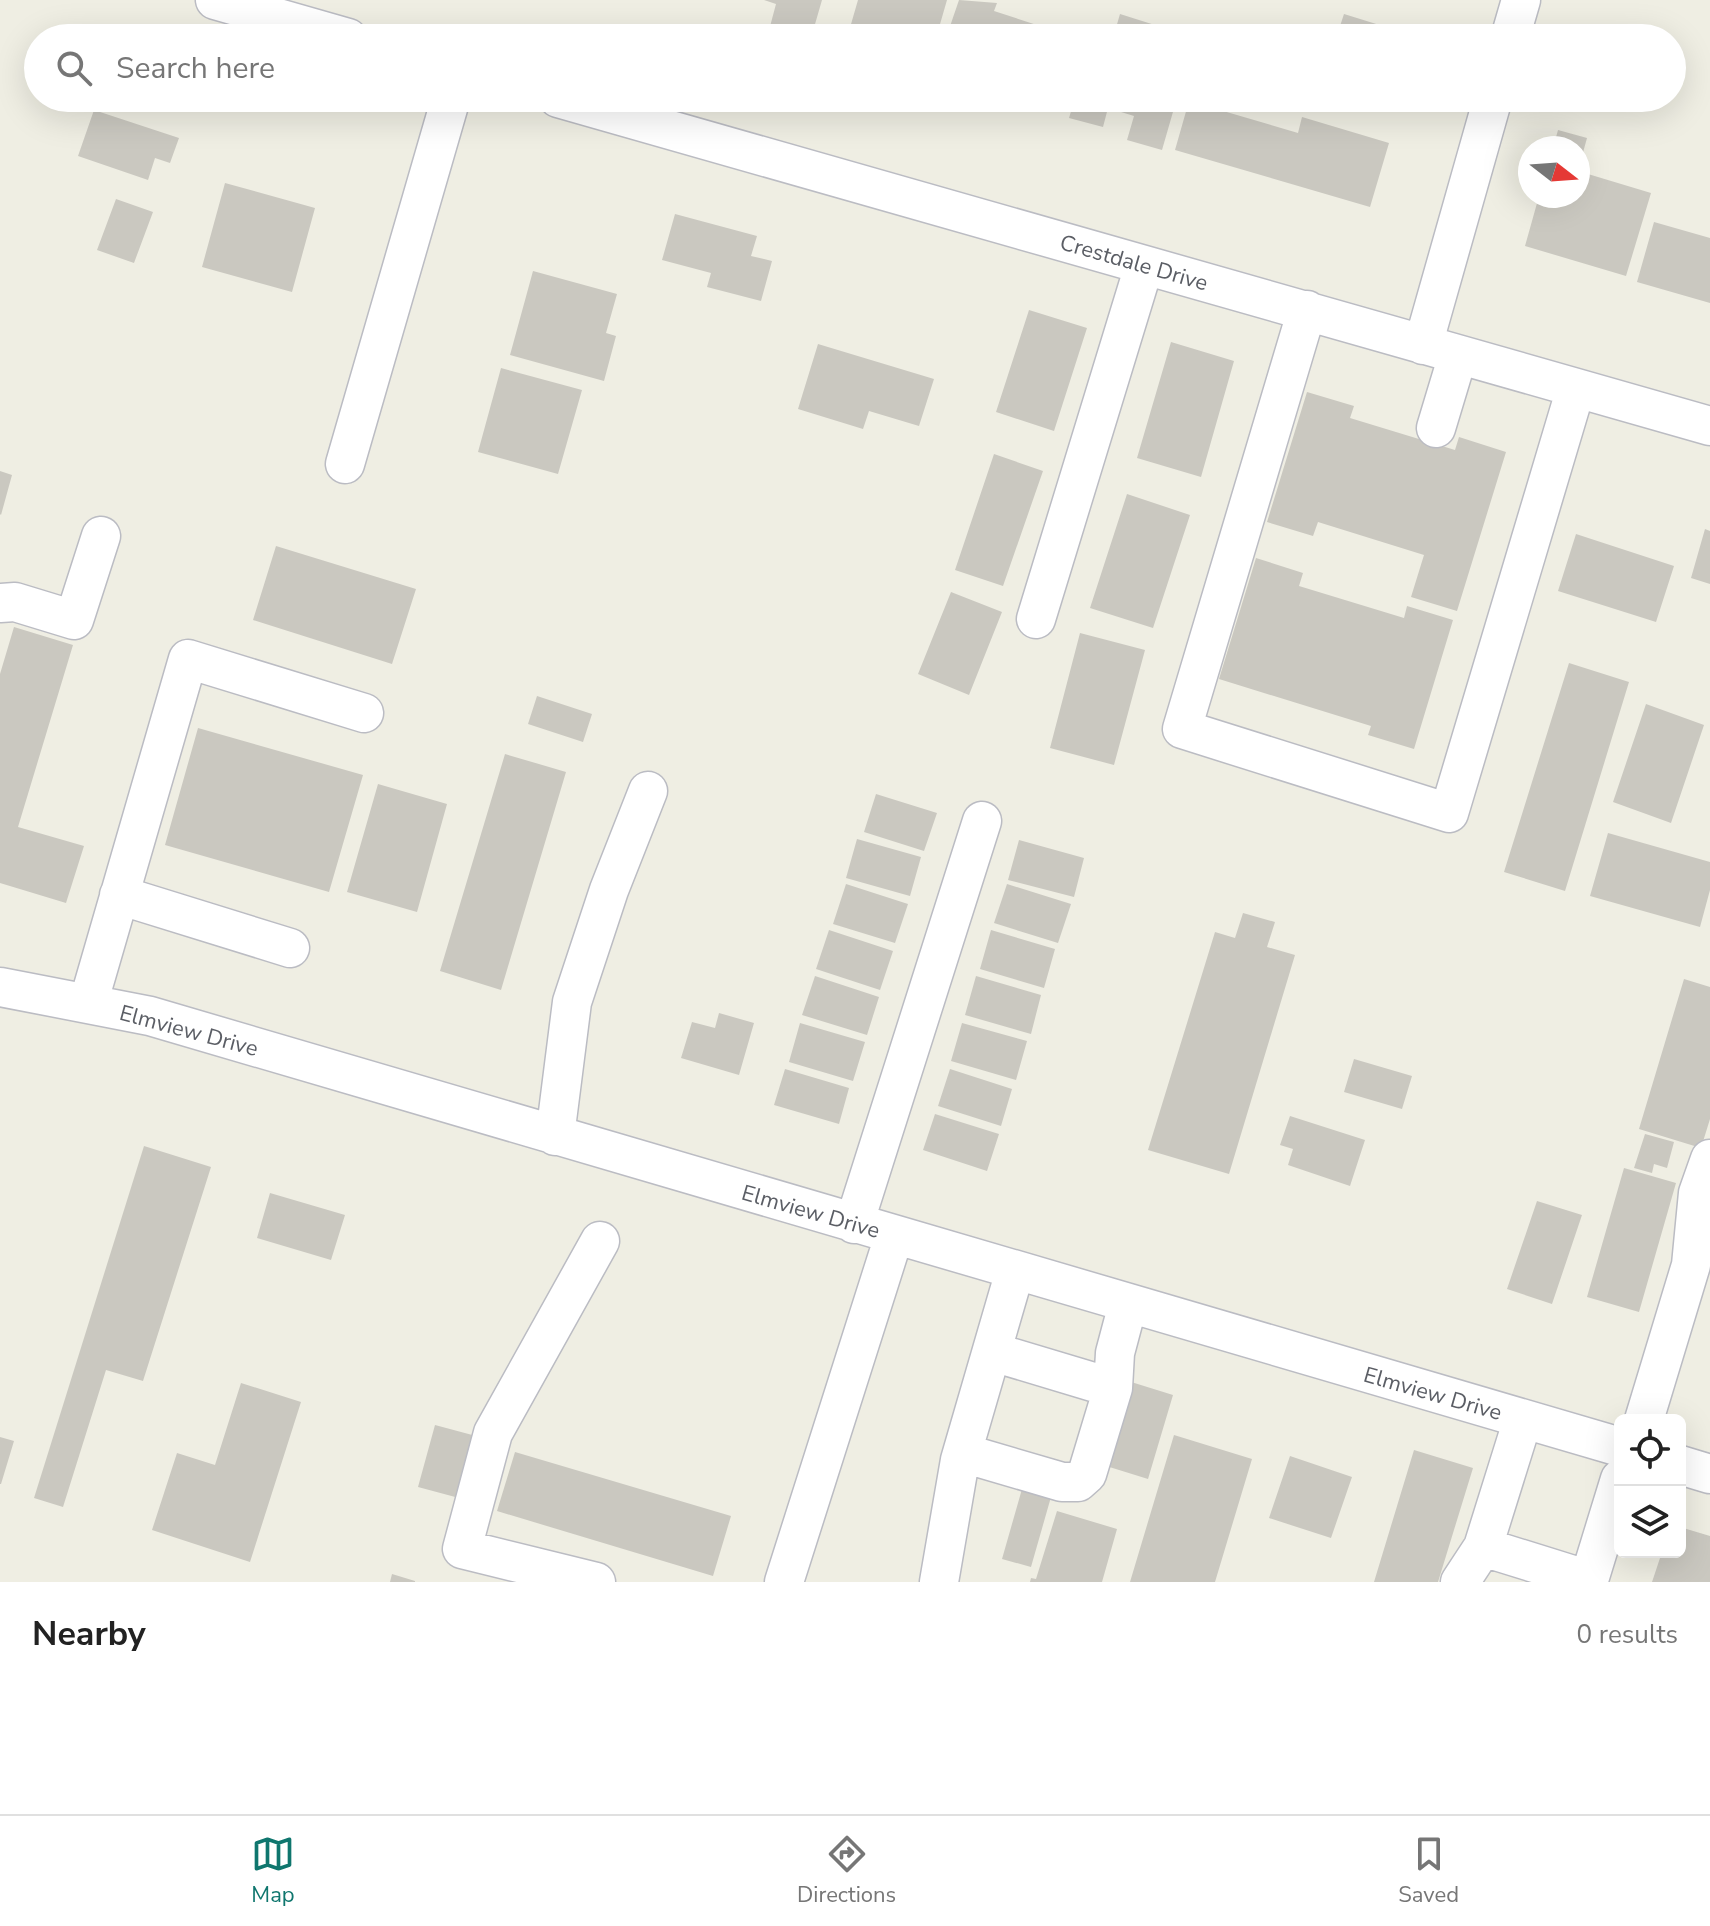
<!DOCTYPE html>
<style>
:root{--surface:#fff;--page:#f2f2f2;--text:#222;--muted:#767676;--line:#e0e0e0;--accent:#0f766e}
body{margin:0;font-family:"Nunito Sans",sans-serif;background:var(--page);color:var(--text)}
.controls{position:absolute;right:24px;bottom:24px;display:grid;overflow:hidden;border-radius:12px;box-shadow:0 8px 32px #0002}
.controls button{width:72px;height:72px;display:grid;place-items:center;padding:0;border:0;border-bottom:2px solid var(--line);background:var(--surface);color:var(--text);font:40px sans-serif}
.compass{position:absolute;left:1518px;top:136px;width:72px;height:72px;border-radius:50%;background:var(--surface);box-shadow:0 8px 32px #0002;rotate:107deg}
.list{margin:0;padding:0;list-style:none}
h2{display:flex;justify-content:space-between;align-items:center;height:104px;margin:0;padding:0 32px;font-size:34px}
h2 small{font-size:26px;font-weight:400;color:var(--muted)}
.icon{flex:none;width:44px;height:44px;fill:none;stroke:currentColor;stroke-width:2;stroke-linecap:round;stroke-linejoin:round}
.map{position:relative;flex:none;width:1710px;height:1582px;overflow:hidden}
.search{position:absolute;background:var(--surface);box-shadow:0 8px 32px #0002;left:24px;right:24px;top:24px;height:88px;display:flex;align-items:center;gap:20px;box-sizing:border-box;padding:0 28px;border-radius:44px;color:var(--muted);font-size:30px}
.sheet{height:232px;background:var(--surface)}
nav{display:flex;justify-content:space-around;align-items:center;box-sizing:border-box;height:112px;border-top:2px solid var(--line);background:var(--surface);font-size:22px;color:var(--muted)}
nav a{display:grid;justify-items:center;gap:4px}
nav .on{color:var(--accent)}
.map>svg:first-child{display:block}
</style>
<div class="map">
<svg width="1710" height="1582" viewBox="0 0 1710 1582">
<rect width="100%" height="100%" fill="#efeee3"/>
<path fill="#cac8c0" d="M 764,0 L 822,0 L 811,38 L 768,34 L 776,4 Z
M 858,0 L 947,0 L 936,38 L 847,38 Z
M 959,0 L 997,3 L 994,11 L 1043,27 L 1040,38 L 946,38 Z
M 1120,14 L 1158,26 L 1155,38 L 1113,38 Z
M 1344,14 L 1386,27 L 1383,38 L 1336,38 Z
M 1594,26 L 1629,37 L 1629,38 L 1590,38 Z
M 1008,98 L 1046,98 L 1042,110 Z
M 1075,98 L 1177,98 L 1162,150 L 1127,140 L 1134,116 L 1108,108 L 1103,127 L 1069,118 Z
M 1189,101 L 1298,133 L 1302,117 L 1389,143 L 1370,207 L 1175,150 Z
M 94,110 L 179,138 L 170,163 L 155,158 L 148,180 L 78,156 Z
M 1558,130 L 1587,138 L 1579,167 L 1578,148 L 1553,148 Z
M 1578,171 L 1651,193 L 1626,276 L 1525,246 L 1539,196 L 1578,196 Z
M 225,183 L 315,208 L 292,292 L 202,267 Z
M 116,199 L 153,212 L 134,263 L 97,250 Z
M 675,214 L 757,236 L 751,256 L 772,261 L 761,301 L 707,287 L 711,273 L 662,260 Z
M 1654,222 L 1710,238 L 1710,303 L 1637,282 Z
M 533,271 L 617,294 L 606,333 L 616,336 L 604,381 L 510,355 Z
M 1029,310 L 1087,328 L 1054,431 L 996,412 Z
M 1171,342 L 1234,361 L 1201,477 L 1137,458 Z
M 818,344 L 934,379 L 919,426 L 869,411 L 863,429 L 798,409 Z
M 501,368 L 582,390 L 558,474 L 478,452 Z
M 1307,392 L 1354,406 L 1350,418 L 1455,450 L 1459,437 L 1506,452 L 1457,611 L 1411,597 L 1424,555 L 1318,522 L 1313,536 L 1267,522 Z
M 994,454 L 1043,471 L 1003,586 L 955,570 Z
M 0,471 L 12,475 L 1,515 L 0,514 Z
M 1127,494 L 1190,515 L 1153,628 L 1090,608 Z
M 1705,529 L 1710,531 L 1710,584 L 1691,578 Z
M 1576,534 L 1674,566 L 1656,622 L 1558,591 Z
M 276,546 L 416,589 L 392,664 L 253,620 Z
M 1256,558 L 1303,573 L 1299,586 L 1404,618 L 1407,606 L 1453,620 L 1414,749 L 1368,735 L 1371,726 L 1219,679 Z
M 951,592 L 1002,612 L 969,695 L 918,674 Z
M 14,627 L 73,645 L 18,827 L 84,846 L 66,903 L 0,883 L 0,674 Z
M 1080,633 L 1145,650 L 1114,765 L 1050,748 Z
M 1569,663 L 1629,682 L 1565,891 L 1504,872 Z
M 537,696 L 592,714 L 583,742 L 528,724 Z
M 1646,704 L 1704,725 L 1671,823 L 1613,802 Z
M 198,728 L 363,775 L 329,892 L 165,845 Z
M 505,754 L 566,772 L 501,990 L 440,971 Z
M 378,784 L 447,804 L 417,912 L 347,892 Z
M 876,794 L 937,813 L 924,851 L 864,832 Z
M 1608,833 L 1710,862 L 1710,890 L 1700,927 L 1590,896 Z
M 857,839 L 921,857 L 910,896 L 846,878 Z
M 1019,840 L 1084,858 L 1074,897 L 1008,880 Z
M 846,884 L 908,904 L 895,943 L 833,924 Z
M 1007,884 L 1071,904 L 1058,943 L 994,923 Z
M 1243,913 L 1275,922 L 1267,947 L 1295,955 L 1229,1174 L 1148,1150 L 1215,932 L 1235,938 Z
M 829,930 L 893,951 L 880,990 L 816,969 Z
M 991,930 L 1055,949 L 1044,988 L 980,969 Z
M 815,976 L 879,997 L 867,1035 L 802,1015 Z
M 976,976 L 1041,995 L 1031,1034 L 965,1015 Z
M 1684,979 L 1710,987 L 1710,1119 L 1701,1148 L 1639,1129 Z
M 719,1013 L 754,1023 L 739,1075 L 681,1058 L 692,1022 L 715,1028 Z
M 800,1023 L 865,1042 L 853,1081 L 789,1062 Z
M 962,1023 L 1027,1041 L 1016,1080 L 951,1061 Z
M 1354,1059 L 1412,1076 L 1402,1109 L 1344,1092 Z
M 785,1069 L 849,1088 L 839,1124 L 774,1105 Z
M 950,1069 L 1012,1089 L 1001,1126 L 938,1106 Z
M 935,1114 L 999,1134 L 987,1171 L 923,1150 Z
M 1290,1116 L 1365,1140 L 1350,1186 L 1288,1165 L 1293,1149 L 1280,1145 Z
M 1645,1134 L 1674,1142 L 1667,1168 L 1654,1164 L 1652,1173 L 1634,1168 Z
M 144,1146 L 211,1167 L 143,1381 L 106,1370 L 63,1507 L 34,1498 Z
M 1624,1168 L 1676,1183 L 1639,1312 L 1587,1297 Z
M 270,1193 L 345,1215 L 331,1260 L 257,1238 Z
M 1537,1201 L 1582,1215 L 1552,1304 L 1507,1289 Z
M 1128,1381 L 1173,1395 L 1148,1479 L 1103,1465 Z
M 241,1383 L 301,1402 L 250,1562 L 152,1530 L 177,1453 L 215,1465 Z
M 435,1425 L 476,1436 L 459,1498 L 418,1487 Z
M 1174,1435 L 1252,1459 L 1215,1582 L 1130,1582 Z
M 0,1437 L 14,1441 L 1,1484 L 0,1484 Z
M 1414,1450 L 1473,1468 L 1438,1582 L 1374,1582 Z
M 515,1452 L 731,1516 L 713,1576 L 497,1511 Z
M 1290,1456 L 1352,1477 L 1331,1538 L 1269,1518 Z
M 1022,1489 L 1051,1497 L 1031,1567 L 1002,1559 Z
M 1057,1511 L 1117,1529 L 1102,1582 L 1030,1582 L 1031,1578 L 1036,1579 Z
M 1680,1527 L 1710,1536 L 1710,1582 L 1652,1582 L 1662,1552 L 1680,1552 Z
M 392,1574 L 415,1581 L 415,1582 L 390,1582 Z"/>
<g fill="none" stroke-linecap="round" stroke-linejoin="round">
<g stroke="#bbbcc3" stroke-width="41">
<path id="minor" d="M 215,0 L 348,38
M 1510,38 L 1521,0
M 558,98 L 1710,426
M 1307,310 L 1182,729 L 1449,813 L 1576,388
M 1423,345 L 1493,98
M 1436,428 L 1458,355
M 345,464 L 451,98
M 0,603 L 15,602 L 74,620 L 101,536
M 1036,619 L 1144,266
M 119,895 L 290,948
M 0,987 L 150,1016 L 1620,1447
M 88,1004 L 188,659 L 364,713
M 555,1136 L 572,1002 L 609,890 L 648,791
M 854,1224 L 982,821
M 993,1352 L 1113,1388
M 1523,1419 L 1483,1547 L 1589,1580 L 1620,1479
M 1644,1420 L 1691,1265 L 1698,1193 L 1710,1159
M 963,1453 L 1062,1482 L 1078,1482 L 1087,1474 L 1113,1388 L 1115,1353 L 1128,1304
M 1680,1465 L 1710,1474
M 596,1582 L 462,1549 L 493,1433 L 600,1241
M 784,1582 L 894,1236
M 939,1582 L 960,1460 L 1015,1271
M 1460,1582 L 1483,1547"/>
</g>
<use href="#minor" stroke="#fff" stroke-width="38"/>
</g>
<g text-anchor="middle" stroke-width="7" stroke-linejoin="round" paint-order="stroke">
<g font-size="22" fill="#5b5e65" stroke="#fff">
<text transform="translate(1134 262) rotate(16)" y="8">Crestdale Drive</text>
<text transform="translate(189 1030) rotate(15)" y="8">Elmview Drive</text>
<text transform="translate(811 1211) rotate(16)" y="8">Elmview Drive</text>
<text transform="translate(1433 1393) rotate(16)" y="8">Elmview Drive</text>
</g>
</g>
</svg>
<div class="controls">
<button><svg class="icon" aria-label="locate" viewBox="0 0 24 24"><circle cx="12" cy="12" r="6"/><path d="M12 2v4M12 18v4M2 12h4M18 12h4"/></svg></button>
<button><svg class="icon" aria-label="layers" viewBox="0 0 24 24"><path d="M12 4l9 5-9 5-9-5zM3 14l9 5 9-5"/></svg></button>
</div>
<svg class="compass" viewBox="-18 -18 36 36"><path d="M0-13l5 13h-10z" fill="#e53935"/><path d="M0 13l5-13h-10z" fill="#767676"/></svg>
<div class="search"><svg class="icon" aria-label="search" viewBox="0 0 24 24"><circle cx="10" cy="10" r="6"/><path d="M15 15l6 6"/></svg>Search here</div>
</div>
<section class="sheet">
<h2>Nearby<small>0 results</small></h2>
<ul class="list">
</ul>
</section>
<nav>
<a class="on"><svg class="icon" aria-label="map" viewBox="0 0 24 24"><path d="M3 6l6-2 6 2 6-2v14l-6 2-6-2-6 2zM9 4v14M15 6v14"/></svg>Map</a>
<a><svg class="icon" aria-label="directions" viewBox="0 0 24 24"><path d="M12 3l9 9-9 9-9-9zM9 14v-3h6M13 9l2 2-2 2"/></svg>Directions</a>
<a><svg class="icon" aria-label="saved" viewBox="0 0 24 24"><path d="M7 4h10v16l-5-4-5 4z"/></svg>Saved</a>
</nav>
